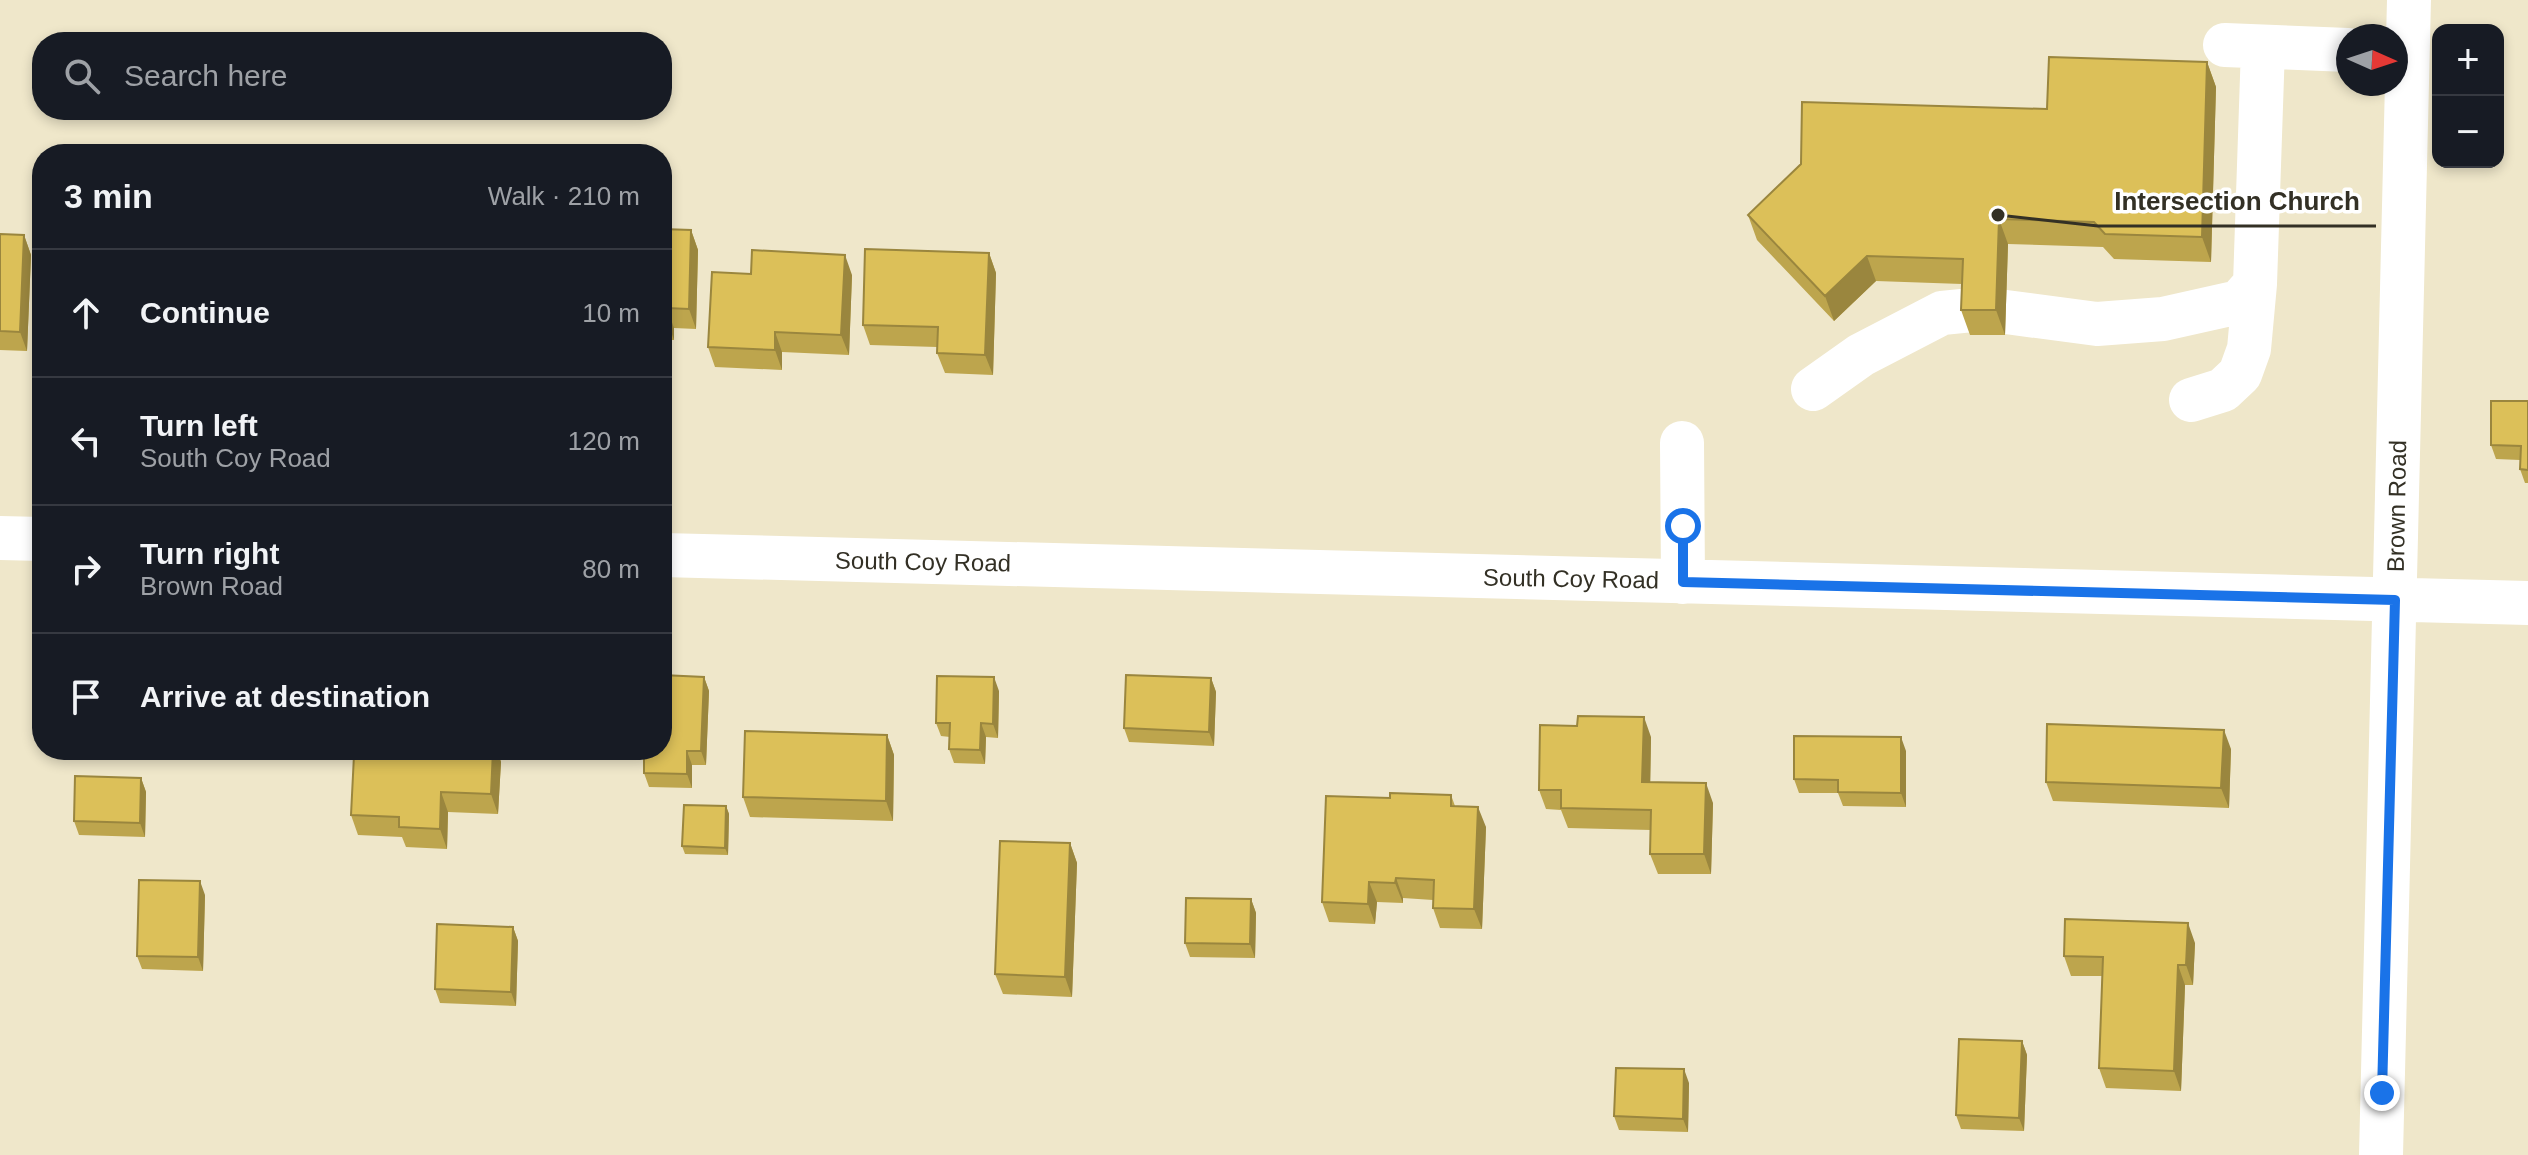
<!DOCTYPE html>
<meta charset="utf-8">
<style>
:root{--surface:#171b24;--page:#20242c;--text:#f1f3f6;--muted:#9ea1a6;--line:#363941}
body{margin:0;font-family:Helvetica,sans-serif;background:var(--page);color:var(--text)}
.controls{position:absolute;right:24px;top:24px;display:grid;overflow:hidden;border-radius:16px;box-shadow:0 4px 12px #0003}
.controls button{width:72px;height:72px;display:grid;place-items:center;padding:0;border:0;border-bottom:2px solid var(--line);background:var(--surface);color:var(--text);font:40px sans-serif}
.compass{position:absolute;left:2336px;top:24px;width:72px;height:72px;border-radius:50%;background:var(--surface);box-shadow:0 4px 12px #0003;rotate:93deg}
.stop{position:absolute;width:24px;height:24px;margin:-18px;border:6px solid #1a73e8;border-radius:50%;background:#fff}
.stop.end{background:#1a73e8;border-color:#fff;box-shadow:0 2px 8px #0008}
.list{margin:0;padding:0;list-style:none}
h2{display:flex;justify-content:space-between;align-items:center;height:104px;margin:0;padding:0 32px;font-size:34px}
h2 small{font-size:26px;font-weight:400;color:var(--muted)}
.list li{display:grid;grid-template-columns:52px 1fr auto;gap:24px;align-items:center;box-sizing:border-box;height:128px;padding:0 32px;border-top:2px solid var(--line)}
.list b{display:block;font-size:30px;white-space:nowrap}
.list p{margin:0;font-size:26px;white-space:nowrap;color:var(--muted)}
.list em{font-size:26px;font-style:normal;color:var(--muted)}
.icon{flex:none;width:44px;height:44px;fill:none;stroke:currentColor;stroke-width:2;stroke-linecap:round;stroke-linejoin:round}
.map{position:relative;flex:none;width:2528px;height:1155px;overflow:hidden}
.search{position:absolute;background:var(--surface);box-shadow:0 4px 12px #0003;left:32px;top:32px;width:640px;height:88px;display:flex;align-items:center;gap:20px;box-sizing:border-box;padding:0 28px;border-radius:32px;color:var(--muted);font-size:30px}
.panel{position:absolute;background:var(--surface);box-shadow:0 4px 12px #0003;left:32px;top:144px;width:640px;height:616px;border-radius:32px}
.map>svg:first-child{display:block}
</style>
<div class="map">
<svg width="2528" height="1155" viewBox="0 0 2528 1155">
<rect width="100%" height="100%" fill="#efe7ca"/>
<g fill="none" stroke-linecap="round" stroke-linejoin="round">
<path stroke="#fff" stroke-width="44" d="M 2225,45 L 2348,50
M 1813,389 L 1861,355 L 1942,313 L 1972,310 L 2006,312 L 2097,324 L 2163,319 L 2239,302 L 2255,284
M 2191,400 L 2223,390 L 2240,374 L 2249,349 L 2255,284 L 2263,47
M 1682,443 L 1683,582
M 0,538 L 42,539
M 662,555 L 2528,603
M 2381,1155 L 2409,0"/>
</g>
<path fill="#bda54d" d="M 2207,62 L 2216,87 L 2211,262 L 2114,259 L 2103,247 L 2008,244 L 2005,335 L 1970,335 L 1961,310 L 1962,284 L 1876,281 L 1834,321 L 1757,240 L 1748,215 L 2047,109 Z
M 662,229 L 691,230 L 698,250 L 696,329 L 674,328 L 674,340 L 662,340 Z
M 0,234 L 24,235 L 31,255 L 27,351 L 0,350 Z
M 989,253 L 996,273 L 993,375 L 945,373 L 937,353 L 937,347 L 870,345 L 863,325 Z
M 751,274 L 852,275 L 849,355 L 782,352 L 782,370 L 715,367 L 708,347 Z
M 2528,401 L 2528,483 L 2525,483 L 2520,469 L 2520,460 L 2496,459 L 2491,445 Z
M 704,677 L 709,691 L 706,765 L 692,765 L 692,788 L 649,787 L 644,773 Z
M 1211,678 L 1216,692 L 1214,746 L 1129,742 L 1124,728 Z
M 999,691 L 998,738 L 986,737 L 985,764 L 954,763 L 949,749 L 950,737 L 941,736 L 936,723 Z
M 887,735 L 894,755 L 893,821 L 750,817 L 743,797 Z
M 1651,737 L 1650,782 L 1713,803 L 1711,874 L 1658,874 L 1650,854 L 1651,830 L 1568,828 L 1561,810 L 1546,809 L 1539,790 Z
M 2231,749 L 2229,808 L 2053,801 L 2046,782 Z
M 389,750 L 497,750 L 501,762 L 498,814 L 448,812 L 447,849 L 406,847 L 402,837 L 358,835 L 351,815 L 388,757 Z
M 1906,751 L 1906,807 L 1843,806 L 1838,793 L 1799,793 L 1794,779 Z
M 141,778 L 146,792 L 145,837 L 79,835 L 74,821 Z
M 1451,795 L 1455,806 L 1486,827 L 1482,929 L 1440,928 L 1433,908 L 1433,900 L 1403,898 L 1403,903 L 1377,902 L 1375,924 L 1329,922 L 1322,902 L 1390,798 Z
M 726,806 L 729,814 L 728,855 L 685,854 L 682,846 Z
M 1070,843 L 1077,863 L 1072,997 L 1003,994 L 995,974 Z
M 205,895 L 203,971 L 142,969 L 137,956 Z
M 1251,899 L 1256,913 L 1255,958 L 1190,957 L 1185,943 Z
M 513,927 L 518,941 L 516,1006 L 440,1003 L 435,989 Z
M 2195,943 L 2193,985 L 2185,985 L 2181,1091 L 2106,1088 L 2099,1068 L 2102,976 L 2071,976 L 2064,956 Z
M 2022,1041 L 2027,1055 L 2024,1131 L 1961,1129 L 1956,1115 Z
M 1689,1083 L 1688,1132 L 1619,1130 L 1614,1116 Z"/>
<path fill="#9a863e" d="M 2207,62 L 2216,87 L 2211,262 L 2202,237 Z
M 1999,219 L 2008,244 L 2005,335 L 1996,310 Z
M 691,230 L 698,250 L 696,329 L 689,309 Z
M 24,235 L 31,255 L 27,351 L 20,332 Z
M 989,253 L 996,273 L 993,375 L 985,355 Z
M 845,255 L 852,275 L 849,355 L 841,335 Z
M 1867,256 L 1876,281 L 1834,321 L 1825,296 Z
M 667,308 L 674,328 L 674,340 L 667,320 Z
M 775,332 L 782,352 L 782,370 L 775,350 Z
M 704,677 L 709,691 L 706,765 L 701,751 Z
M 994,677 L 999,691 L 998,738 L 993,724 Z
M 1211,678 L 1216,692 L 1214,746 L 1209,732 Z
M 1644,717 L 1651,737 L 1650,802 L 1642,782 Z
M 981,723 L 986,737 L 985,764 L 980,750 Z
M 2224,730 L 2231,749 L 2229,808 L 2221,788 Z
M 887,735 L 894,755 L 893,821 L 886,801 Z
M 1901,737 L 1906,751 L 1906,807 L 1901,793 Z
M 493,750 L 497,750 L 501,762 L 498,814 L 491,794 Z
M 687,751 L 692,765 L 692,788 L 687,774 Z
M 141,778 L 146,792 L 145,837 L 140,823 Z
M 1706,783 L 1713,803 L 1711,874 L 1704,854 Z
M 441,792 L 448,812 L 447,849 L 440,829 Z
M 726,806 L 729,814 L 728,855 L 725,848 Z
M 1478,807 L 1486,827 L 1482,929 L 1474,909 Z
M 1070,843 L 1077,863 L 1072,997 L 1065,977 Z
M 1396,878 L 1403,898 L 1403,903 L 1395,883 Z
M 200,881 L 205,895 L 203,971 L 198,957 Z
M 1369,882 L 1377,902 L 1375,924 L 1368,904 Z
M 1251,899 L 1256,913 L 1255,958 L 1250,944 Z
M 2188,923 L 2195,943 L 2193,985 L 2186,965 Z
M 513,927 L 518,941 L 516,1006 L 511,992 Z
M 2178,965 L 2185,985 L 2181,1091 L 2174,1071 Z
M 2022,1041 L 2027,1055 L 2024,1131 L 2019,1118 Z
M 1684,1069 L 1689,1083 L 1688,1132 L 1683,1119 Z"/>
<path fill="#dcc059" stroke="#9a863e" stroke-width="2" d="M 2049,57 L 2207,62 L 2202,237 L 2105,234 L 2094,222 L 1999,219 L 1996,310 L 1961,310 L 1963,259 L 1867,256 L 1825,296 L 1748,215 L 1801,164 L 1802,102 L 2047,109 Z
M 662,229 L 691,230 L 689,309 L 667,308 L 667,320 L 662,320 Z
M 0,234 L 24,235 L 20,332 L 0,331 Z
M 865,249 L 989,253 L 985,355 L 937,353 L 938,327 L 863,325 Z
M 752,250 L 845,255 L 841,335 L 775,332 L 775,350 L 708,347 L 712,272 L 751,274 Z
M 2491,401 L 2528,401 L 2528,470 L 2520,469 L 2521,446 L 2491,445 Z
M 662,675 L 704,677 L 701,751 L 687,751 L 687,774 L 644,773 L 644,750 L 662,750 Z
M 1126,675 L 1211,678 L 1209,732 L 1124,728 Z
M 937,676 L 994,677 L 993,724 L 981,723 L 980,750 L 949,749 L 950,723 L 936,723 Z
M 1578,716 L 1644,717 L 1642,782 L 1706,783 L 1704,854 L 1650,854 L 1651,810 L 1561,808 L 1561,790 L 1539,790 L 1540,725 L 1577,726 Z
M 2047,724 L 2224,730 L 2221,788 L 2046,782 Z
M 745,731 L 887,735 L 886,801 L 743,797 Z
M 1794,736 L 1901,737 L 1901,793 L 1838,792 L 1838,780 L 1794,779 Z
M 389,750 L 493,750 L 491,794 L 441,792 L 440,829 L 399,827 L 399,817 L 351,815 L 354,755 L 388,757 Z
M 75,776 L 141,778 L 140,823 L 74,821 Z
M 1390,793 L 1451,795 L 1451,806 L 1478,807 L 1474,909 L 1433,908 L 1434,880 L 1396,878 L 1395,883 L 1369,882 L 1368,904 L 1322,902 L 1326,796 L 1390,798 Z
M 684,805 L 726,806 L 725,848 L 682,846 Z
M 1000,841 L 1070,843 L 1065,977 L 995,974 Z
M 139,880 L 200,881 L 198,957 L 137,956 Z
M 1186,898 L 1251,899 L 1250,944 L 1185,943 Z
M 2065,919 L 2188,923 L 2186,965 L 2178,965 L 2174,1071 L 2099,1068 L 2103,957 L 2064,956 Z
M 437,924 L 513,927 L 511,992 L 435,989 Z
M 1959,1039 L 2022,1041 L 2019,1118 L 1956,1115 Z
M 1616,1068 L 1684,1069 L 1683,1119 L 1614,1116 Z"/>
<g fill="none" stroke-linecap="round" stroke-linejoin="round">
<path stroke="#1a73e8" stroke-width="10" d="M 1683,526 L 1683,582 L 2395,600 L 2382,1093"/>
</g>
<g text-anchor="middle" stroke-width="7" stroke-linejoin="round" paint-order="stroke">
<g font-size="24" fill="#333025" stroke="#fff">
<text transform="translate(2397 506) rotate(-89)" y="8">Brown Road</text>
<text transform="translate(923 562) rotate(1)" y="8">South Coy Road</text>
<text transform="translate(1571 579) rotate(1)" y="8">South Coy Road</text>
</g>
</g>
<path fill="none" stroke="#333025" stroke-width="3" d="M1998 215L2098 226H2376"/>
<circle fill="#333025" stroke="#fff" stroke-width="3" cx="1998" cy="215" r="8"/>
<g font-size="26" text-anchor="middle" font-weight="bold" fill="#333025" stroke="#fff" stroke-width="7" stroke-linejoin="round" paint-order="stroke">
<text x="2237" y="210">Intersection Church</text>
</g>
</svg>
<div class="controls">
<button>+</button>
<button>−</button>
</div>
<svg class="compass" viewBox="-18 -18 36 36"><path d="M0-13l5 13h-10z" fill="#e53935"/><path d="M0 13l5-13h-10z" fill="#9ea1a6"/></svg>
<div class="stop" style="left:1683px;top:526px"></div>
<div class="stop end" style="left:2382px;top:1093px"></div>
<div class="search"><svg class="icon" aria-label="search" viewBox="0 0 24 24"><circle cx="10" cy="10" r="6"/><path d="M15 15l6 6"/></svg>Search here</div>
<section class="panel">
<h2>3 min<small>Walk · 210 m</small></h2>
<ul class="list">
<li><svg class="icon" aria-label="ahead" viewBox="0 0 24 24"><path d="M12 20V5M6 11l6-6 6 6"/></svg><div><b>Continue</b></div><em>10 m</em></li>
<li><svg class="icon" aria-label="left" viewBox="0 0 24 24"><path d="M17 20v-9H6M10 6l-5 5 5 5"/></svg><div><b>Turn left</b><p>South Coy Road</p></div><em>120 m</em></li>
<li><svg class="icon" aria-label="right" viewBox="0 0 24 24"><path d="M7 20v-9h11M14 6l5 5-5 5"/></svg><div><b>Turn right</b><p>Brown Road</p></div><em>80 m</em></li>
<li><svg class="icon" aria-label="arrive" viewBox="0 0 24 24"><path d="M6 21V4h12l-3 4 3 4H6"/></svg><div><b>Arrive at destination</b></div></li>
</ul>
</section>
</div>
